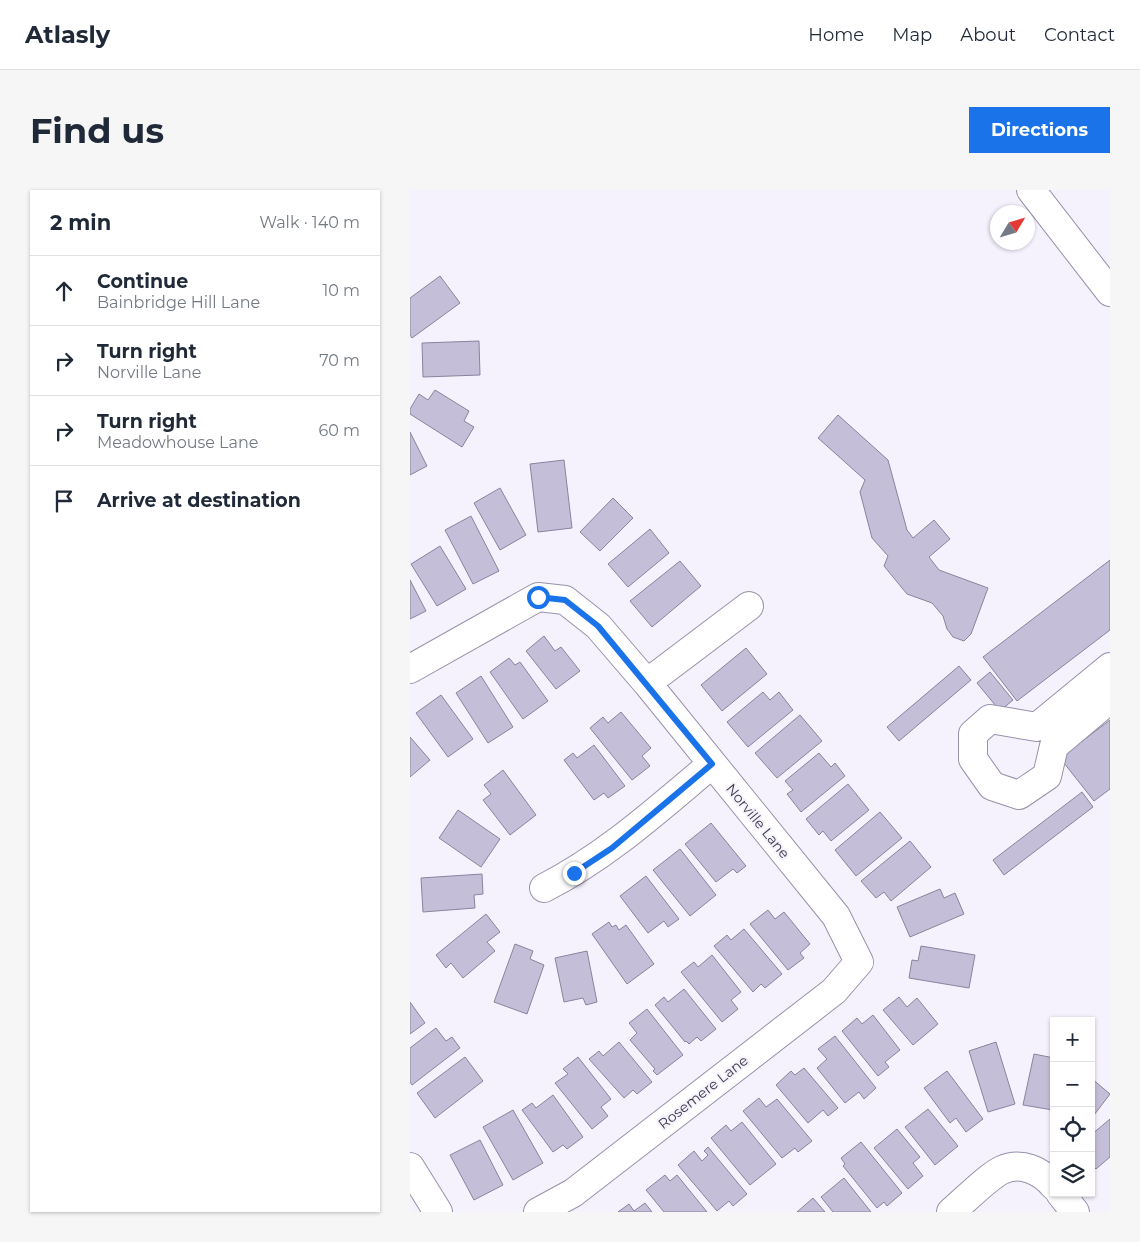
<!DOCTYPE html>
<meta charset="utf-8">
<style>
:root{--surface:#fff;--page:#f6f6f7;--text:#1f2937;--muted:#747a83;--line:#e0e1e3;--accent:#1a73e8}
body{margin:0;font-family:Montserrat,sans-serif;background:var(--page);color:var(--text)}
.controls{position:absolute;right:15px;bottom:15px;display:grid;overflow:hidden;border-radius:0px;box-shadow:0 1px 4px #0004}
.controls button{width:45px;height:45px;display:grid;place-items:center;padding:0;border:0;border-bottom:1px solid var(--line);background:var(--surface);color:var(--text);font:25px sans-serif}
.compass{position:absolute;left:580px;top:15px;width:45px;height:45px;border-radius:50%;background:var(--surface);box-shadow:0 1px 4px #0004;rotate:52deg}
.stop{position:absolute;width:15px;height:15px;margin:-11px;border:4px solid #1a73e8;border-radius:50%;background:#fff}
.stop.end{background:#1a73e8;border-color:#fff;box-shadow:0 1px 5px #0008}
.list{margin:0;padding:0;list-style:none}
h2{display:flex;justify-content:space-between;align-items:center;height:65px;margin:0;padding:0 20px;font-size:21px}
h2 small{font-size:16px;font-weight:400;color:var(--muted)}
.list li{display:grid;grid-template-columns:32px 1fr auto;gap:15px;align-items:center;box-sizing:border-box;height:70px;padding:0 20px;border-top:1px solid var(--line)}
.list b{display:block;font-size:19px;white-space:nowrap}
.list p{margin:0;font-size:16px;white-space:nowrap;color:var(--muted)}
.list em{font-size:16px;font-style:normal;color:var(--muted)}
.icon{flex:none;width:28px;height:28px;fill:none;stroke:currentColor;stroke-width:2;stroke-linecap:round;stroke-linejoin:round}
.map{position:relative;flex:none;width:700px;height:1022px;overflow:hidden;border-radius:0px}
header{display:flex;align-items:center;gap:30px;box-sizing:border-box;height:70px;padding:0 25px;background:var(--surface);border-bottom:1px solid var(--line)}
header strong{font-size:24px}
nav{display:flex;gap:28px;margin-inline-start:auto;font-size:18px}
.intro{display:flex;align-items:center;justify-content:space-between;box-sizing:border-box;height:120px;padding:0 30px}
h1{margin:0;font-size:35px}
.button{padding:12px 22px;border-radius:0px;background:var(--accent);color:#fff;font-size:18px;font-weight:700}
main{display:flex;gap:30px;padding:0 30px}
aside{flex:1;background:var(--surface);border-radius:0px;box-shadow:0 1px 4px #0004}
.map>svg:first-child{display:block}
</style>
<header>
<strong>Atlasly</strong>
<nav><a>Home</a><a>Map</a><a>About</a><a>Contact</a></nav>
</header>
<div class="intro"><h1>Find us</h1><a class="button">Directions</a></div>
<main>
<aside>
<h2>2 min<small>Walk · 140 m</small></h2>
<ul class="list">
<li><svg class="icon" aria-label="ahead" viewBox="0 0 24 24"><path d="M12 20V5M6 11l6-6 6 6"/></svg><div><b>Continue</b><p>Bainbridge Hill Lane</p></div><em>10 m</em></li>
<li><svg class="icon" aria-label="right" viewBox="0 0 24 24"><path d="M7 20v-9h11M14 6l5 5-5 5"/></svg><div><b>Turn right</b><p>Norville Lane</p></div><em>70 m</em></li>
<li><svg class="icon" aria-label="right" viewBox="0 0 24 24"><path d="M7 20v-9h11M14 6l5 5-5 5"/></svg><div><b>Turn right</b><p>Meadowhouse Lane</p></div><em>60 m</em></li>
<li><svg class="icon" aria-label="arrive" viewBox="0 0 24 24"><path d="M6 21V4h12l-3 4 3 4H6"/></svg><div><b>Arrive at destination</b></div></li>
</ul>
</aside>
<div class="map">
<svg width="700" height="1022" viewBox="0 0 700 1022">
<rect width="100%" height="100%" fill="#f5f2fe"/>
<path fill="#c4bed8" stroke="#89839d" d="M 30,86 L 50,113 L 2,148 L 0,145 L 0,108 Z
M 69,151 L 70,185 L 13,187 L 12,153 Z
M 25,200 L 59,221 L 54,231 L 64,237 L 52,257 L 0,224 L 0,219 L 9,204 L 18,210 Z
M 428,225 L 478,270 L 497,340 L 503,348 L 524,330 L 540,349 L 519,367 L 529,380 L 578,398 L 561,444 L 554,451 L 543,447 L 537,439 L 533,426 L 522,413 L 497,404 L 474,376 L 478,366 L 462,348 L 450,302 L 455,290 L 408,248 Z
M 0,242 L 17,276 L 0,285 Z
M 154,270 L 162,338 L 128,342 L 120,274 Z
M 90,298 L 116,345 L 90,360 L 64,313 Z
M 203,308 L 223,328 L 190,361 L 170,342 Z
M 61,326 L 89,381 L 63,394 L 35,340 Z
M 240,339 L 259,363 L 218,397 L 198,374 Z
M 30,356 L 56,399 L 27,416 L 1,374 Z
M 700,370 L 700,440 L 607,511 L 573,467 Z
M 270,371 L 291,396 L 242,437 L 220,411 Z
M 0,390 L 16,421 L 0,429 Z
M 134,446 L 145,461 L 151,457 L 170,481 L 146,499 L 116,461 Z
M 336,458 L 357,484 L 312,521 L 291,495 Z
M 99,468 L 105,475 L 110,472 L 138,511 L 113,529 L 80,482 Z
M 549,476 L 561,490 L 489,551 L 477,537 Z
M 580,482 L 603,510 L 590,521 L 567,493 Z
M 71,486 L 103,537 L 78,553 L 46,503 Z
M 353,502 L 360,510 L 369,502 L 383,520 L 338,557 L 317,532 Z
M 31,505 L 63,549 L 38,567 L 6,523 Z
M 211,522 L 241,558 L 232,566 L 240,576 L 222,590 L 180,538 L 193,527 L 198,533 Z
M 390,525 L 412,551 L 367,588 L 345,563 Z
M 700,530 L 700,599 L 684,611 L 650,568 Z
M 0,547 L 20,570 L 0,587 Z
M 184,555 L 215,596 L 198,608 L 194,603 L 184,610 L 154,570 L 163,563 L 167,568 Z
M 409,563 L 421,577 L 425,573 L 435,586 L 391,622 L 377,604 L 383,600 L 375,591 Z
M 93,580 L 126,625 L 100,645 L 73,610 L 81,604 L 74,595 Z
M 438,594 L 459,620 L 421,651 L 413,641 L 409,645 L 396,629 Z
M 672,602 L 683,617 L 594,685 L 583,670 Z
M 48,620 L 90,649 L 71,677 L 29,648 Z
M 470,622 L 492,648 L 446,686 L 425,660 Z
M 301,633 L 336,676 L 327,683 L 323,679 L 306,692 L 275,654 Z
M 500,651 L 521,677 L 481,711 L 474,702 L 466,708 L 451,691 Z
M 270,659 L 306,705 L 280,726 L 243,680 Z
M 72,684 L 73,704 L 64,705 L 65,718 L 13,722 L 11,688 Z
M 236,686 L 269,729 L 258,737 L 254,731 L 238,743 L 210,706 Z
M 530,699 L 534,708 L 545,703 L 554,724 L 500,747 L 487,717 Z
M 358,720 L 365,729 L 374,722 L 400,754 L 390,763 L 394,768 L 378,780 L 340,734 Z
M 76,724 L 90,742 L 77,752 L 85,761 L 53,788 L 41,773 L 36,778 L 26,765 Z
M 199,732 L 202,737 L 206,735 L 209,740 L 216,735 L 244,774 L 217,794 L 182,744 Z
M 334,739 L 372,784 L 355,798 L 351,794 L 343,802 L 304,756 L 317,745 L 321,750 Z
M 105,754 L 123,761 L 120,769 L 134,775 L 117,824 L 84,812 Z
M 511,756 L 565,765 L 559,798 L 499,788 L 502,770 L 508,771 Z
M 177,761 L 187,812 L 176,815 L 173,808 L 154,812 L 145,768 Z
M 302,765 L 331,802 L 321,810 L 328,819 L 312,832 L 271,782 L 284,772 L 288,777 Z
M 274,799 L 306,839 L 291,851 L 287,847 L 279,854 L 276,851 L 275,852 L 245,815 L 254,807 L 258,812 Z
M 489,807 L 497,817 L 507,808 L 528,834 L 503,855 L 473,820 Z
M 0,812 L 15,833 L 0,844 Z
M 237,819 L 273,865 L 247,885 L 243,881 L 245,879 L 220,850 L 227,843 L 219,833 Z
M 463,825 L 490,860 L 475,872 L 479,877 L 468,886 L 432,841 L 447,828 L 452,834 Z
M 26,838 L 36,851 L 42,847 L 50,858 L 2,895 L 0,892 L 0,858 Z
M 425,846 L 466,898 L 454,909 L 449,902 L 435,913 L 407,878 L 417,869 L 408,859 Z
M 209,852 L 242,892 L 227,904 L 223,900 L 214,908 L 179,869 L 189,861 L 193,866 Z
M 586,852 L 605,914 L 578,922 L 559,861 Z
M 624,864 L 644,868 L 643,920 L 613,915 Z
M 55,867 L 73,891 L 25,928 L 7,903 Z
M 168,867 L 201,909 L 191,917 L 198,926 L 182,939 L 145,893 L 158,884 L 153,879 Z
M 394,878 L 428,918 L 418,926 L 413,920 L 398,933 L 366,895 L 381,881 L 385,885 Z
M 537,881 L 573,929 L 556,942 L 546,928 L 540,933 L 514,898 Z
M 681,888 L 700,904 L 681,929 Z
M 143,905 L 173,947 L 157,959 L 153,955 L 143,962 L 112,920 L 122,913 L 126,918 Z
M 349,908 L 356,917 L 367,909 L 402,951 L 388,962 L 385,958 L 372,968 L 333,921 Z
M 518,919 L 548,956 L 525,975 L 495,937 Z
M 103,920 L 133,973 L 103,990 L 73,937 Z
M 700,929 L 700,967 L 686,979 L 681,974 L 681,945 Z
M 332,932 L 366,974 L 340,995 L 301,948 L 316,935 L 321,941 Z
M 487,939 L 510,967 L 503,973 L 513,986 L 498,999 L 464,958 Z
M 70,950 L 93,995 L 64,1010 L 40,965 Z
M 451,952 L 492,1003 L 477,1016 L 474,1012 L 467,1018 L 433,976 L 435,974 L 431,968 Z
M 298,957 L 337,1004 L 323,1016 L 319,1011 L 307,1021 L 268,975 L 284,961 L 292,971 L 298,965 L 294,961 Z
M 255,985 L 260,991 L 267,985 L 297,1022 L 254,1022 L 236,1000 Z
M 434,988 L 461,1022 L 423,1022 L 411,1007 Z
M 403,1008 L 415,1022 L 387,1022 Z
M 235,1013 L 242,1022 L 208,1022 L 219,1014 L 224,1021 Z"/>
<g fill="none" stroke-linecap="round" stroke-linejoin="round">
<g stroke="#9791aa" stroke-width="30">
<path id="minor" d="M 621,0 L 700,102
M 700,477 L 627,537 L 580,529 L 563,544 L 563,569 L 582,596 L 609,605 L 637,586 L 644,556 L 700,509
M 0,479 L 128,407 L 155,410 L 188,436 L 237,493 L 426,726 L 449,772 L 424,801 L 163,1003 L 128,1022
M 237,493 L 339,416
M 134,698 C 197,666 248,619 302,574
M 0,977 L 28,1022
M 650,1003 L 665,1022
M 541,1022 C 553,1012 580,985 592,980 C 611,971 632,981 644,996"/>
</g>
<use href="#minor" stroke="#fff" stroke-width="28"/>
</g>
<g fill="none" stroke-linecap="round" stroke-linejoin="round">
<path stroke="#1a73e8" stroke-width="6" d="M 128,407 L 155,410 L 188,436 L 302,574 L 202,658 L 164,683"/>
</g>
<g text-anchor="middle" stroke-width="4" stroke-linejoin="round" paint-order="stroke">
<g font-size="14" fill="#3d3a45" stroke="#f5f2fe">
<text transform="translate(348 631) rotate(51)" y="5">Norville Lane</text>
<text transform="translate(293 902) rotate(-38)" y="5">Rosemere Lane</text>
</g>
</g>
</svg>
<div class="controls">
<button>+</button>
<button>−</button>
<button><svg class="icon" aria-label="locate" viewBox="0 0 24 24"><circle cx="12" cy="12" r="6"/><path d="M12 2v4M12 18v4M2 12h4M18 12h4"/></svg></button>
<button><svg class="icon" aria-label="layers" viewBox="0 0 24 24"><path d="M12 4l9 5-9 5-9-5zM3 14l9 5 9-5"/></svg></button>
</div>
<svg class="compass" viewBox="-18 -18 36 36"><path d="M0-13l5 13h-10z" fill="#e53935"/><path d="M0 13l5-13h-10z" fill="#747a83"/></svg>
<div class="stop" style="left:128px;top:407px"></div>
<div class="stop end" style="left:164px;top:683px"></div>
</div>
</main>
